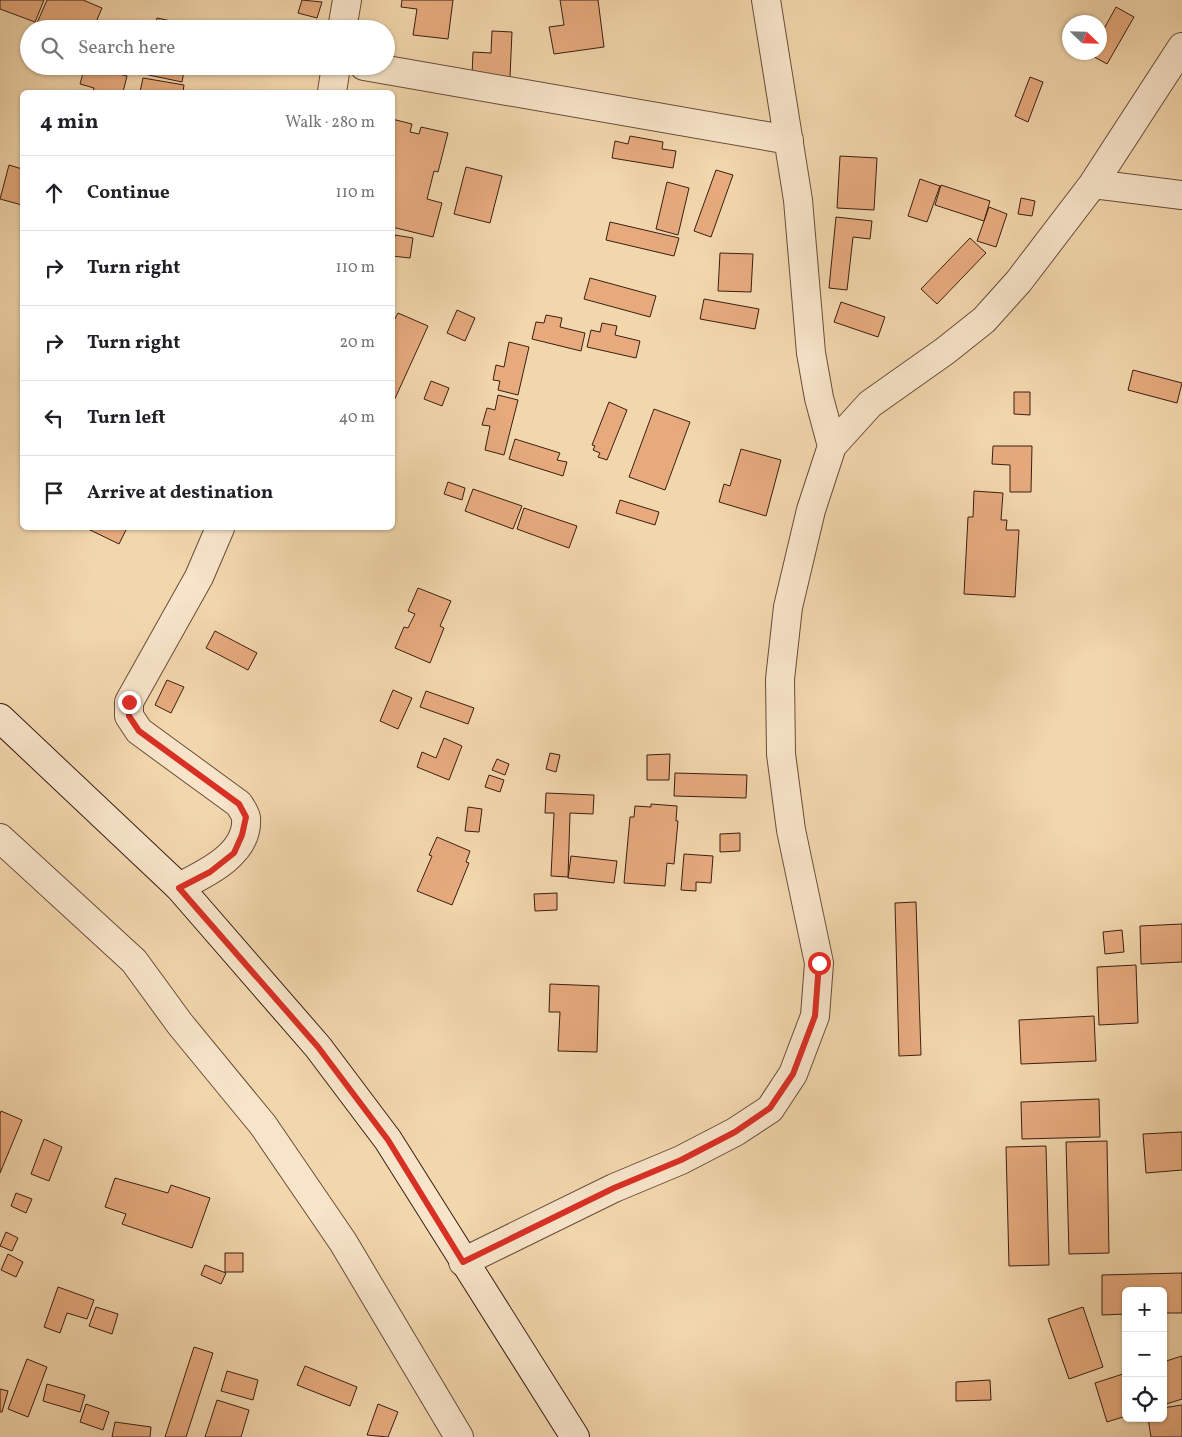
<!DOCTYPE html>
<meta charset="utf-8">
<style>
:root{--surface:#fff;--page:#f2f2f2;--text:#202124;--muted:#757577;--line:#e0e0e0}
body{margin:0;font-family:Vollkorn,serif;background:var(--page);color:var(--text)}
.controls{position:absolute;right:15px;bottom:15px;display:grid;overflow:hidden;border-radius:8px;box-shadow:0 1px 4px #0004}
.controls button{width:45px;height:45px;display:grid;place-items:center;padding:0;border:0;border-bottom:1px solid var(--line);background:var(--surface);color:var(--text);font:25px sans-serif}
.compass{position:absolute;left:1062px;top:15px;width:45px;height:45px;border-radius:50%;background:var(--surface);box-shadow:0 1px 4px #0004;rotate:113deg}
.stop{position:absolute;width:15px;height:15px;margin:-11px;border:4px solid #d93025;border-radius:50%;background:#fff}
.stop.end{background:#d93025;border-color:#fff;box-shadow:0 1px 5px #0008}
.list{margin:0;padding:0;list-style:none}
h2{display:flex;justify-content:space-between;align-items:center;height:65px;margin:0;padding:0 20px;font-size:21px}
h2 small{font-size:16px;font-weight:400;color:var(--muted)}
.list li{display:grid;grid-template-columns:32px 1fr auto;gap:15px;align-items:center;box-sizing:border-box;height:75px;padding:0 20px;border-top:1px solid var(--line)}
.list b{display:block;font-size:19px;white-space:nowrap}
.list em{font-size:16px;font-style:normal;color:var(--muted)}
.icon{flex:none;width:28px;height:28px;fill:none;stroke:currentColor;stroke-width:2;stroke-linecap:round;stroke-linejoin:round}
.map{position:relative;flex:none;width:1182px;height:1437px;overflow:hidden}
.search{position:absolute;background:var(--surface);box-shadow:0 1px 4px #0004;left:20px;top:20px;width:375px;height:55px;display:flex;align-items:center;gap:12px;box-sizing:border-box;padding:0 18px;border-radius:28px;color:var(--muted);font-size:19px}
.panel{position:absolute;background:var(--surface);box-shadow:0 1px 4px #0004;left:20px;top:90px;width:375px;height:440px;border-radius:8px}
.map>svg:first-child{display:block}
</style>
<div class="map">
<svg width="1182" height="1437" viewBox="0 0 1182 1437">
<rect width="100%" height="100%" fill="#f2d6ac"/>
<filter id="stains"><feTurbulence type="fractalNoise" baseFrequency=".004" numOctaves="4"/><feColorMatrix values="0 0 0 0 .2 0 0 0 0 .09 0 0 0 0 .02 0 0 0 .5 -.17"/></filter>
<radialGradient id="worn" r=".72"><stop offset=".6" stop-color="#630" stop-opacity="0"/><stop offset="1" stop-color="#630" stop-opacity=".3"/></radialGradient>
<path fill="#e6aa7d" stroke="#3b1e14" d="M 0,0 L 44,0 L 35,22 L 0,9 Z
M 47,0 L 83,0 L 102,8 L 93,29 L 50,29 L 37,23 Z
M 302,0 L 322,2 L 317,18 L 298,13 Z
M 402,0 L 453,0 L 448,39 L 413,35 L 417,9 L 401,7 Z
M 560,0 L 598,0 L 604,47 L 554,54 L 549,27 L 564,25 Z
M 1116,7 L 1134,17 L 1107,64 L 1089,54 L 1100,52 L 1100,36 Z
M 157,18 L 195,26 L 194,29 L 154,29 Z
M 492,31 L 512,32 L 510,77 L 472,76 L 473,52 L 491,53 Z
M 85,66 L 127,76 L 123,92 L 93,92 L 94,88 L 80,84 Z
M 146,66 L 185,66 L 182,82 L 144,74 Z
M 1030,77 L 1043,82 L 1028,122 L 1015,116 Z
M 143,78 L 184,85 L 183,92 L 140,92 Z
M 392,119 L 412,124 L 410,132 L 419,134 L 421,127 L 448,133 L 438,172 L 434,171 L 427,199 L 442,203 L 433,237 L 392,227 Z
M 630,136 L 663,142 L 662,149 L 676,151 L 673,168 L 612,158 L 615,141 L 628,144 Z
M 840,156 L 877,158 L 874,210 L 837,208 Z
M 9,165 L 22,169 L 22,205 L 0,199 Z
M 466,167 L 502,176 L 490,223 L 454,214 Z
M 716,170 L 733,175 L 711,237 L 694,231 Z
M 920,179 L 940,186 L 927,222 L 908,216 Z
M 667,182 L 689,188 L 678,235 L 656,229 Z
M 941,185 L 990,201 L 984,221 L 935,205 Z
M 1021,198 L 1035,201 L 1032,216 L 1018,214 Z
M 989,207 L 1007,214 L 996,247 L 977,241 Z
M 836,217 L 872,221 L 870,239 L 853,237 L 847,290 L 829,288 Z
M 610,222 L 679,238 L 674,256 L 606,240 Z
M 395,235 L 413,238 L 410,258 L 392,256 Z
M 970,238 L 986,253 L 937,304 L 921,289 Z
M 720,253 L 753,254 L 751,292 L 718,291 Z
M 590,278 L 656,296 L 650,317 L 584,299 Z
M 704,299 L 759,309 L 755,329 L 700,319 Z
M 841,302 L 885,317 L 878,337 L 834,322 Z
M 457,310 L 475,318 L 465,341 L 447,333 Z
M 398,313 L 428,326 L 392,405 L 392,324 Z
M 546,315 L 562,318 L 560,327 L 585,333 L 581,351 L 532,339 L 536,322 L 544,323 Z
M 602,323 L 617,326 L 615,335 L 640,341 L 636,358 L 587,347 L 591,330 L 600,332 Z
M 509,342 L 529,347 L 518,395 L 498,390 L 500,381 L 493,380 L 496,365 L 504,367 Z
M 1133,370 L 1182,383 L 1177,403 L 1128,390 Z
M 431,381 L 449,388 L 442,406 L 424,399 Z
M 1014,392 L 1030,392 L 1030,415 L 1014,414 Z
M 498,395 L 518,400 L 504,455 L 485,450 L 490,426 L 482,425 L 487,408 L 495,410 Z
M 609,402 L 627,410 L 607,460 L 598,457 L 600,453 L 593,450 L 595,446 L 592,445 Z
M 654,409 L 690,422 L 665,490 L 629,477 Z
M 515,439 L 560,453 L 557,460 L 567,462 L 563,476 L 509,459 Z
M 993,446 L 1032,446 L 1031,492 L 1010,492 L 1010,465 L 992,464 Z
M 741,449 L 781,460 L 766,516 L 719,502 L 724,484 L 730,486 Z
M 448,482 L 465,488 L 462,500 L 444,494 Z
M 473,489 L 522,506 L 513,529 L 465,511 Z
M 974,491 L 1003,493 L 1001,520 L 1007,520 L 1006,530 L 1019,530 L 1015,597 L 964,594 L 968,517 L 973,517 Z
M 620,500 L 659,512 L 655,525 L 616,513 Z
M 524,508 L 577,526 L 569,548 L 517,529 Z
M 86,528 L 127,528 L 119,544 Z
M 418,588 L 451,601 L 440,626 L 444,628 L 430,663 L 395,648 L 404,627 L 408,628 L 415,614 L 408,611 Z
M 215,631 L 257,653 L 248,670 L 206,648 Z
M 167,680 L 184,687 L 171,713 L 155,705 Z
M 393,690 L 412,698 L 398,729 L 380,721 Z
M 426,691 L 474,708 L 468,724 L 420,707 Z
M 444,738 L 462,746 L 449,780 L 417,767 L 422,752 L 436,758 Z
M 550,753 L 560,755 L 556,772 L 546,769 Z
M 670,754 L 669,780 L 647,780 L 647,755 Z
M 497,759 L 509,764 L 505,775 L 492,770 Z
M 675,773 L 747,775 L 746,798 L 674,796 Z
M 489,775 L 504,780 L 500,792 L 485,787 Z
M 546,793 L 594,795 L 593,814 L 570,813 L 568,877 L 551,876 L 554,813 L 545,813 Z
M 651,804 L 677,806 L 676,821 L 678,821 L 674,864 L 667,863 L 665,886 L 624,883 L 630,817 L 634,817 L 635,806 L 651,807 Z
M 468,807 L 482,809 L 479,832 L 465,831 Z
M 740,833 L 740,851 L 720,852 L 720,834 Z
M 437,837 L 470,851 L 466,862 L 469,863 L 452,905 L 417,891 L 432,856 L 429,855 Z
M 684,854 L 713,856 L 711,883 L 696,882 L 696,891 L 681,890 Z
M 571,856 L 617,861 L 614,883 L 568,878 Z
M 557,893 L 557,910 L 535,911 L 534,894 Z
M 916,902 L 921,1055 L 899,1056 L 895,903 Z
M 1182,924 L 1182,962 L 1141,964 L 1140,926 Z
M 1122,930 L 1124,952 L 1105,954 L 1103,932 Z
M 1136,965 L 1138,1023 L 1099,1025 L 1097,967 Z
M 550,984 L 599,986 L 597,1052 L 558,1051 L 560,1012 L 549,1012 Z
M 1094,1016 L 1096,1061 L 1021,1064 L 1019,1020 Z
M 1099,1099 L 1100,1137 L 1022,1139 L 1021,1102 Z
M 1,1111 L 22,1120 L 0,1173 L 0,1114 Z
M 1182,1132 L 1182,1170 L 1146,1173 L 1143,1134 Z
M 44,1139 L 62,1147 L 49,1181 L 31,1174 Z
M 1107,1141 L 1109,1253 L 1069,1254 L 1066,1142 Z
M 1046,1146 L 1049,1265 L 1009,1266 L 1006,1147 Z
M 115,1178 L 168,1193 L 171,1185 L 210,1198 L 192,1248 L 122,1224 L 126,1214 L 105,1207 Z
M 16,1193 L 32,1199 L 26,1213 L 11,1206 Z
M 6,1232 L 18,1238 L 12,1251 L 0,1246 Z
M 225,1253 L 243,1253 L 243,1272 L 225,1272 Z
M 8,1254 L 23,1262 L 16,1277 L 1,1270 Z
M 205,1265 L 226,1273 L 221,1284 L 201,1275 Z
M 1182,1273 L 1182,1313 L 1163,1313 L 1163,1291 L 1126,1291 L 1126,1314 L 1102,1315 L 1102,1275 Z
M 58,1287 L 94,1300 L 87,1319 L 67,1313 L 60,1333 L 44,1327 Z
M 96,1307 L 118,1314 L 112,1334 L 89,1326 Z
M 1083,1307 L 1103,1367 L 1069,1379 L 1048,1319 Z
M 194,1347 L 213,1353 L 186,1437 L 165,1437 Z
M 1182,1356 L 1182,1399 L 1163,1405 L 1163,1362 Z
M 27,1359 L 47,1367 L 28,1417 L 8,1409 Z
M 305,1366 L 357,1387 L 350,1406 L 297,1385 Z
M 227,1371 L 258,1380 L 253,1400 L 221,1391 Z
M 1126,1373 L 1126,1416 L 1107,1422 L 1095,1383 Z
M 990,1380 L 991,1400 L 956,1401 L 956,1382 Z
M 47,1384 L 85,1395 L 80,1412 L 43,1401 Z
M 0,1389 L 8,1391 L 2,1412 L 0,1412 Z
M 217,1400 L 249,1410 L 241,1437 L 205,1437 Z
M 86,1404 L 109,1412 L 103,1430 L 80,1422 Z
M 378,1404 L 398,1412 L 388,1437 L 367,1435 Z
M 1182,1405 L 1182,1437 L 1151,1437 L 1148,1418 L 1163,1418 L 1163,1408 Z
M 115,1422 L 151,1427 L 150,1437 L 112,1437 Z"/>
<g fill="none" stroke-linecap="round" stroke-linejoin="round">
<g stroke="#694c3a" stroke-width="30">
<path id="minor" d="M 766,0 L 798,200 L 811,353 L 819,398 L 832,446
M 342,29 L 347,0
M 364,66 L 789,140
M 332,92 L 336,66
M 1093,184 L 1182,195
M 0,838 L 134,961 L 180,1024 L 263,1125 L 343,1242 L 459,1437
M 179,887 C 205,874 249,854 246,818 C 246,814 241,808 239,804 L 139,731 L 129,716 L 129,702 L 199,577 L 220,528
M 463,1262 L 614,1188 L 681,1160 L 735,1132 L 770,1109 L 793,1074 L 815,1016 L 819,963 L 791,830 L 781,754 L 780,679 L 788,607 L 811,510 L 832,446 L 870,404 L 945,351 L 984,320 L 1019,281 L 1093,184 L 1182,47"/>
</g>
<g stroke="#3b1e14" stroke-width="30">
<path id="secondary" d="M 0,718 L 179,887 L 318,1047 L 388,1140 L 575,1437"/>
</g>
<use href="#minor" stroke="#f7e4c9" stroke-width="28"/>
<use href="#secondary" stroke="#f7e4c9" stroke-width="28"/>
</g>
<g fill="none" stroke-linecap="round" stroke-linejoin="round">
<path stroke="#d93025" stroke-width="6" d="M 129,702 L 129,716 L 139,731 L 239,804 L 246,817 L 242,835 L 234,853 L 210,872 L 179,888 L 318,1047 L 388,1140 L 463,1262 L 614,1188 L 681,1160 L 735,1132 L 770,1108 L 793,1074 L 815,1016 L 819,963"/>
</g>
<rect width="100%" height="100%" filter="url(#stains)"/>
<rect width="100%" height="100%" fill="url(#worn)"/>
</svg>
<div class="controls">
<button>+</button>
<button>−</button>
<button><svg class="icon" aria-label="locate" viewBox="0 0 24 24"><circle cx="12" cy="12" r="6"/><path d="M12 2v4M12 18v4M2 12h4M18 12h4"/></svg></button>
</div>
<svg class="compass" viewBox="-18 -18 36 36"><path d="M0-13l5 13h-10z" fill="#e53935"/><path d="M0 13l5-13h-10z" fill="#757577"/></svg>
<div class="stop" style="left:819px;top:963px"></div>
<div class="stop end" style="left:129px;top:702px"></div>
<div class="search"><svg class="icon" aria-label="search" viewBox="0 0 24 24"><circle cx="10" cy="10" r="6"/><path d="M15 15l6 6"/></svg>Search here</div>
<section class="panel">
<h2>4 min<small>Walk · 280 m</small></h2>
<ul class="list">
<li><svg class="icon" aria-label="ahead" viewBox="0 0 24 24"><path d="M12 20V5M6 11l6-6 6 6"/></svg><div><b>Continue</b></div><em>110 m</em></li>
<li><svg class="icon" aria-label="right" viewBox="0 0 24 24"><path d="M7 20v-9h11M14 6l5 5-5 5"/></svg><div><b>Turn right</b></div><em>110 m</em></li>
<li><svg class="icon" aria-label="right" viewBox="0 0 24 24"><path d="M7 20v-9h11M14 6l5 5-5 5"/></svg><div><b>Turn right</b></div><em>20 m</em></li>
<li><svg class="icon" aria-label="left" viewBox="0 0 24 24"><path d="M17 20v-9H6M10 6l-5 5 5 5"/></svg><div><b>Turn left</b></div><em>40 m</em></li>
<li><svg class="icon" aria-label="arrive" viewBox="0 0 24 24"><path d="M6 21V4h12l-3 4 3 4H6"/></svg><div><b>Arrive at destination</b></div></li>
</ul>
</section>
</div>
